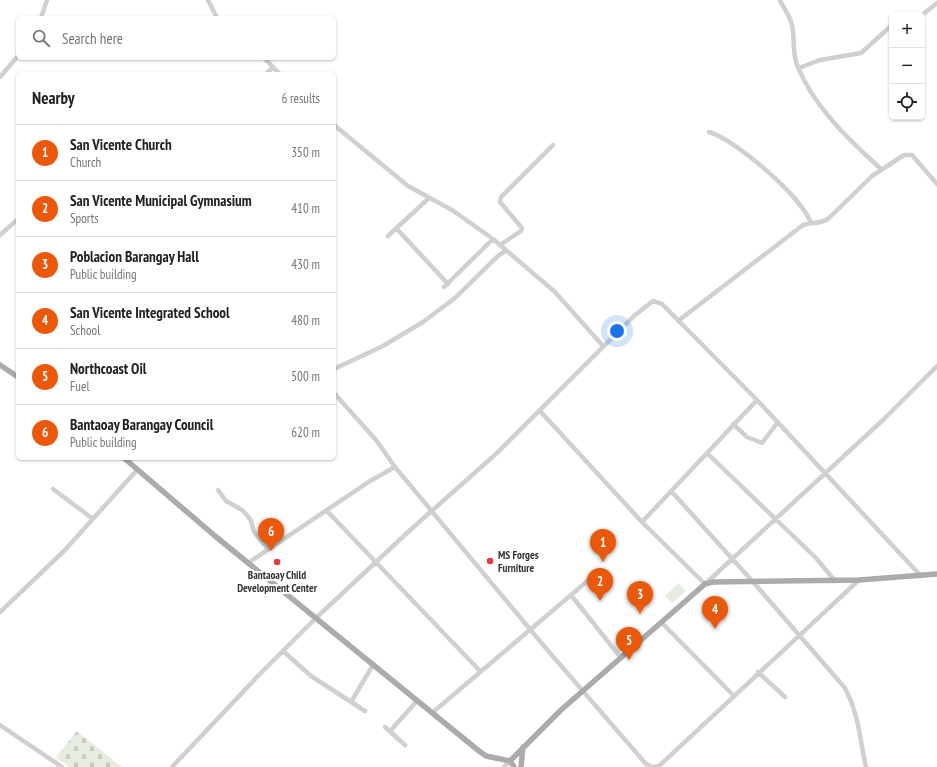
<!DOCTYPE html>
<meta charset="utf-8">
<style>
:root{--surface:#fff;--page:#f2f2f2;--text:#202124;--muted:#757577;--line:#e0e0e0;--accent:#ea580c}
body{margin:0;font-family:"PT Sans Narrow",sans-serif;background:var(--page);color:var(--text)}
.controls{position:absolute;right:12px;top:12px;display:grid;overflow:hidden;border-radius:6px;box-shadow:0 1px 3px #0004}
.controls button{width:36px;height:36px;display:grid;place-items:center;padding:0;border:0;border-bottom:1px solid var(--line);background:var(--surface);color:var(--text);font:20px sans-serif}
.you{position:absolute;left:617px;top:331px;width:14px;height:14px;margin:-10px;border:3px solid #fff;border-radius:50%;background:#1a73e8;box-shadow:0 0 0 6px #1a73e833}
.badge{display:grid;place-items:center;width:26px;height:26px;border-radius:50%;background:var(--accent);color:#fff;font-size:13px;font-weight:700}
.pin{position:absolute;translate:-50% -33px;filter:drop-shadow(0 1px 2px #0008)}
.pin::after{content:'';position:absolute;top:21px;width:14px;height:12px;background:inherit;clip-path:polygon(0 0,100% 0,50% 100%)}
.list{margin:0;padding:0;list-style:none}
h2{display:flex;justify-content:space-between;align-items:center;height:52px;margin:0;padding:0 16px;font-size:17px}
h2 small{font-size:13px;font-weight:400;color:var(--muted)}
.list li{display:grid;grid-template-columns:26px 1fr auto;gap:12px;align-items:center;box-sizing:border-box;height:56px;padding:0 16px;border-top:1px solid var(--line)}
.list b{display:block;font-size:15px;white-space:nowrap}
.list p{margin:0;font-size:13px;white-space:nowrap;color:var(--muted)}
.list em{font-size:13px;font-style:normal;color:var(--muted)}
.icon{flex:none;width:22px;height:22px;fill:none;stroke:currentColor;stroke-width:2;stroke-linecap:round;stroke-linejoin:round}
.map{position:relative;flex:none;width:937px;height:767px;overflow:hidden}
.search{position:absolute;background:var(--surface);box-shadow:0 1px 3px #0004;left:16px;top:16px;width:320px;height:44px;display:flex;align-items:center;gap:10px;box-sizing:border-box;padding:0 14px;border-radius:6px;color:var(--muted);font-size:15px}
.panel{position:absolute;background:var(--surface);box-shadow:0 1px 3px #0004;left:16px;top:72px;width:320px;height:388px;border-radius:6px}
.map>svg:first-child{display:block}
</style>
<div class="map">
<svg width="937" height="767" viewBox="0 0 937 767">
<defs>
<pattern id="cemetery-stones" width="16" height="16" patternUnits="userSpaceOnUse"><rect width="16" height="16" fill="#e6ecdf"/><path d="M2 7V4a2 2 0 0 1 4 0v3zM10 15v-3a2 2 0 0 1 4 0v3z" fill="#c6cbc0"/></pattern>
</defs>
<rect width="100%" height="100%" fill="#fff"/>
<path fill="#e6ecdf" d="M 679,583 L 686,591 L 672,603 L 665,596 Z"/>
<path fill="url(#cemetery-stones)" d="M 77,731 L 122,767 L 69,767 L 56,757 Z"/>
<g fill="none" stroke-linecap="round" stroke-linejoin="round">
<path stroke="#d0d0d0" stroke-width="4.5" d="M 208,0 L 217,18
M 780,0 C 784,9 790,16 792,25 C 795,38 792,52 797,65 C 813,106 849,140 881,169
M 922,15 L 937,3
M 41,18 L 47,0
M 264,58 L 280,74
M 799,68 L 820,60 L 861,53 L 892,25
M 266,74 L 273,67
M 0,77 L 18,56
M 334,125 L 408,186 L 452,210 L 493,239 L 555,292 L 603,346
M 709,132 C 736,140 801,196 811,223
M 397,229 L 448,284
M 0,235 L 18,219
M 388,236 L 429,198
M 500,245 L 521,231 L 522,228 L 500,202 L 501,197 L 553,145
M 444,287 L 493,239
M 678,321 L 803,225 C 812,222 820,224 828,219 L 872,176 L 904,155 L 912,155 L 937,184
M 334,369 L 383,346 L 423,322 L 455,298 L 499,255 L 506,251
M 334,393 L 376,440 L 395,467 L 544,646 L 646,764 L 653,767 L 659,766 L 859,580
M 540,411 L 642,522 L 705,584 L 883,420 L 937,366
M 733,424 L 747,437 L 762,443 L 778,422
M 708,454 L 816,558 L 835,581
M 53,489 L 93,519
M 218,490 L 226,501 L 242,510 L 247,515 L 251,521 L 254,532 L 268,549
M 672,492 L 754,583 L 845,688 C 860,717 859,737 866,767
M 327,511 L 480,671
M 642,522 L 757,400
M 248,563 L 370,481 L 395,467
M 571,595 L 621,658
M 0,612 L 64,551 L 137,470
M 662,623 L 734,696
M 283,651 L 311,676 L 365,711
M 758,672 L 785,697
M 351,702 L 373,665
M 432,713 L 591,578
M 0,725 L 62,767
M 385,727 L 405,745
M 390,731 L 417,701
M 172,767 L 258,676 L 316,618 L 408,532 L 497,453 L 634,316 L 653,301 L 662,304 L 757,400 L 920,575
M 504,767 L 510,761"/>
<path stroke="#ababab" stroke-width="5.5" d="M 0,365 L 18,377
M 124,458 L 215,536 L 479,751 L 486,756 L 510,761 L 514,767
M 510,761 L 561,710 L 705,584 L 713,582 L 859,580 L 937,574
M 521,767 L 523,747"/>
</g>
<g fill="#e63946" stroke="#fff" stroke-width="1.5">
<circle cx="490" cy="561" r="4"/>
<circle cx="277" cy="562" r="4"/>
</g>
<g text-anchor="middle" stroke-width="4" stroke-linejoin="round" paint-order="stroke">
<g font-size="11" font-weight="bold" fill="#333" stroke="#fff" text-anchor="start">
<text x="498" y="559">MS Forges<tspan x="498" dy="13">Furniture</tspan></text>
<text x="277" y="579" text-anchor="middle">Bantaoay Child<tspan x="277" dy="13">Development Center</tspan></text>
</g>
</g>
</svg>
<div class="controls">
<button>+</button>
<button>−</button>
<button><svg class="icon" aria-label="locate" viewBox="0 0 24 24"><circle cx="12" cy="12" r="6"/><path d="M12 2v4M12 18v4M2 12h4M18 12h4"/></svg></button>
</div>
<div class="you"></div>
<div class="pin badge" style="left:603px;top:562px">1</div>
<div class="pin badge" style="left:600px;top:601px">2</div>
<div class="pin badge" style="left:640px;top:614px">3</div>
<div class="pin badge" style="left:715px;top:629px">4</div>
<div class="pin badge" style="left:629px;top:660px">5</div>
<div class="pin badge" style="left:271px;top:551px">6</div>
<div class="search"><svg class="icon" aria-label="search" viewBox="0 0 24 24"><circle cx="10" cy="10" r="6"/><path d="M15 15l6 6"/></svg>Search here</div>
<section class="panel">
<h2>Nearby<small>6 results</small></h2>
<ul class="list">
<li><span class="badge">1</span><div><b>San Vicente Church</b><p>Church</p></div><em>350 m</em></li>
<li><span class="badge">2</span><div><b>San Vicente Municipal Gymnasium</b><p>Sports</p></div><em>410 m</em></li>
<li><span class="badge">3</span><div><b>Poblacion Barangay Hall</b><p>Public building</p></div><em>430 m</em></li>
<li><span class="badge">4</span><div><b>San Vicente Integrated School</b><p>School</p></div><em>480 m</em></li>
<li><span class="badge">5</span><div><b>Northcoast Oil</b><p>Fuel</p></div><em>500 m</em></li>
<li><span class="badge">6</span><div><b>Bantaoay Barangay Council</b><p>Public building</p></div><em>620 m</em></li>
</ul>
</section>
</div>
